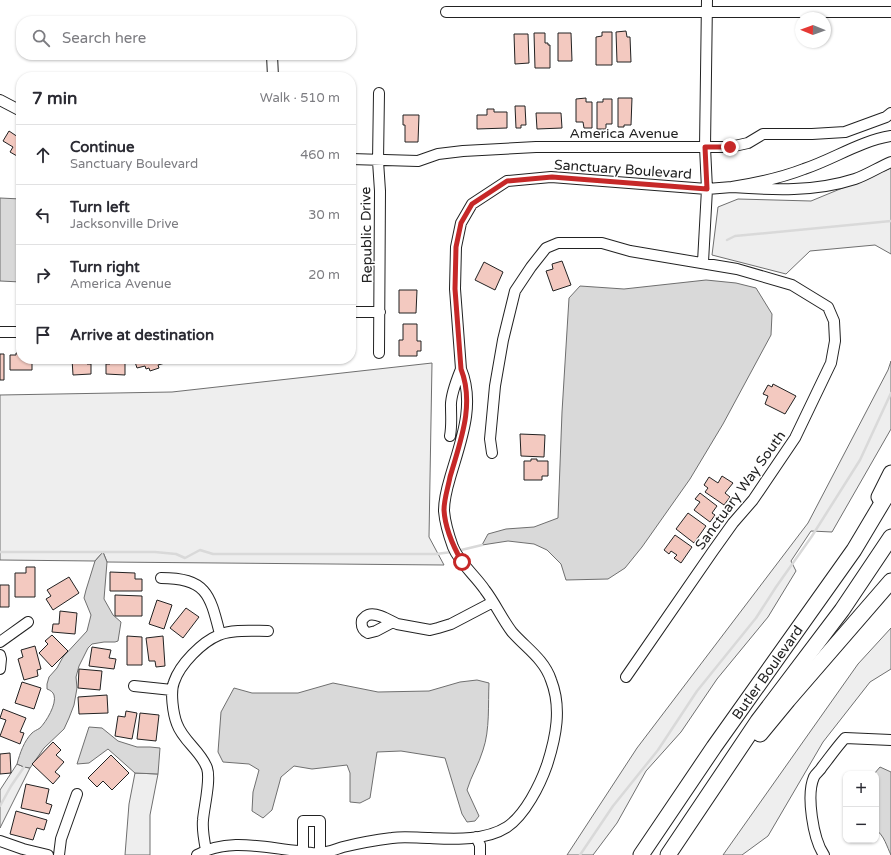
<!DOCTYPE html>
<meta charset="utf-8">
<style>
:root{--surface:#fff;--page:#f7f7f7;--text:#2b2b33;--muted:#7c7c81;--line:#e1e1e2}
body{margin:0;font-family:"Varela Round",sans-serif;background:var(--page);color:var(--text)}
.controls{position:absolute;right:12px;bottom:12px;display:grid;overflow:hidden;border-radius:8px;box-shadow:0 1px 3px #0004}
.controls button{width:36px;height:36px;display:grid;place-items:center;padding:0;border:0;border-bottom:1px solid var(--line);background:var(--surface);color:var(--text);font:20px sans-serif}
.compass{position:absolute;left:795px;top:12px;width:36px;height:36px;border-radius:50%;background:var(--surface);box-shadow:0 1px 3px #0004;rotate:271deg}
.stop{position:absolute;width:12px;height:12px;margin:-9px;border:3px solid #c62828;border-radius:50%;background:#fff}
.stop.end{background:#c62828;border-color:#fff;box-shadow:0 1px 4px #0008}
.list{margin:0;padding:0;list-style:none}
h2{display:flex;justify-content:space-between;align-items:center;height:52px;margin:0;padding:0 16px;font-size:17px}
h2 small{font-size:13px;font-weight:400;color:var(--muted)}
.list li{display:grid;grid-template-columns:26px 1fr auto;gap:12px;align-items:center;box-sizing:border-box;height:60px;padding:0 16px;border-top:1px solid var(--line)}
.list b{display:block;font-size:15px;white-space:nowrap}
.list p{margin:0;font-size:13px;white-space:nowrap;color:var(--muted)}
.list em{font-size:13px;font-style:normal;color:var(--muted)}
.icon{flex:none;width:22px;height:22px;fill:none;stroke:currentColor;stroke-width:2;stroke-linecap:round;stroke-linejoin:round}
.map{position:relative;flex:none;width:891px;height:855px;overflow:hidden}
.search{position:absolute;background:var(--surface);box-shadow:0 1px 3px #0004;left:16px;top:16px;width:340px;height:44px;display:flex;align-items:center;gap:10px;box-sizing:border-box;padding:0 14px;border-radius:16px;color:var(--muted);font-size:15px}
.panel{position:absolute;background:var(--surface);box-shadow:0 1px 3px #0004;left:16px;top:72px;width:340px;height:292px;border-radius:16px}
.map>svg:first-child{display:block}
</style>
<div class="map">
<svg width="891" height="855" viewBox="0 0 891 855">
<rect width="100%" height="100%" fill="#fff"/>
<path fill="#eee" stroke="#6f6f6f" d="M 891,168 L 891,254 L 875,245 L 810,251 L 786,274 L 712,255 L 718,207 L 738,199 L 811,201 Z
M 891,361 L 891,429 L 832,532 L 811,531 L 791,561 L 796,571 L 768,617 L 717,679 L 681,732 L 646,771 L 617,823 L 593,855 L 567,855 L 637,748 L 808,523 L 888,370 Z
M 432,363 L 429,537 L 444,565 L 107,562 L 103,552 L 95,561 L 0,560 L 0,395 L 172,392 Z
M 891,628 L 891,669 L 870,682 L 823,742 L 768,836 L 742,855 L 723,855 L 858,664 Z
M 17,764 L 24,767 L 30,768 L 0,828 L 0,790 Z
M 135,773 L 158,774 L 150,815 L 150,855 L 125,855 L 129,804 Z"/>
<path fill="#d9d9d9" stroke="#6f6f6f" d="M 0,198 L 21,199 L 21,282 L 0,281 Z
M 706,280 L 736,283 L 756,288 L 772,314 L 771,335 L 723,424 L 690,479 L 642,547 L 625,568 L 608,579 L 566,580 L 561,564 L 547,550 L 534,544 L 508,541 L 482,545 L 488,534 L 506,529 L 534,527 L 558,518 L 562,412 L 569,298 L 580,286 L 624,289 Z
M 103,552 L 107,562 L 104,599 L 113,615 L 121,622 L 118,641 L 115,642 L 104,642 L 92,644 L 88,648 L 79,666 L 76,677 L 77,688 L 74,705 L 69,718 L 64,729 L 44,748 L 30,768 L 24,767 L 17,764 C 20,753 24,741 32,733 C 34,731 37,730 40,728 C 46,722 57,704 54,695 C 53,692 50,690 47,689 L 47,684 L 49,677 L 57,668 L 63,657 L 87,631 L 91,615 L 84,598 L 86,590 L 95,561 Z
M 477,680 L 489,683 C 488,704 490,730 483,750 C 479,764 471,776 467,790 L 479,816 L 475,821 L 467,822 L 462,814 L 445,758 L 401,751 L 377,752 L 370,798 L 360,803 L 350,802 L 350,773 L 347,765 L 312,769 L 294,766 L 281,777 L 272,810 L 263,818 L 252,811 L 253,792 L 259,770 L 249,764 L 223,762 L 218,752 L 221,712 L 234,688 L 252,693 L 298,693 L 333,683 L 378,692 L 429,691 L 460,682 Z
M 89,727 L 102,728 L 118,741 L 137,747 L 150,747 L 160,748 L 158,774 L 135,773 L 108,749 L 89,763 L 77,764 Z
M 880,767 L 891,772 L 891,855 C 887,847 884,835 876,830 L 876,774 L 874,774 Z"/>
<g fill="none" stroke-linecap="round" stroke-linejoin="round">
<path stroke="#d9d9d9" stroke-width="2.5" d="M 727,240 L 735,236 L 891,221
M 457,551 L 482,545
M 0,552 L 155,552 L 176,554 L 185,558 L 200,550 L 213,554 L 436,554 L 452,552
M 0,806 L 11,786 L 24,767
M 580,855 L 613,806 L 658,750 L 697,691 L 756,618 L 776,587 L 812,536 L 860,460 L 891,393"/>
</g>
<path fill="#f3c9c0" stroke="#222" d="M 626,31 L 627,37 L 630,37 L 631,62 L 617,62 L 616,32 Z
M 602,32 L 612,32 L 612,65 L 596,65 L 596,37 L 602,36 Z
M 534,33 L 545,33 L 545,43 L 548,43 L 548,45 L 550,45 L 550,68 L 535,68 Z
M 558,33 L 571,33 L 572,61 L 558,61 Z
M 514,34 L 528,34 L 529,63 L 515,64 Z
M 586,98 L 586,102 L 592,102 L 592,128 L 584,128 L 583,122 L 576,122 L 576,99 Z
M 618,98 L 632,98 L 631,125 L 624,125 L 624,127 L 618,127 Z
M 603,99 L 612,99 L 612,124 L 606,124 L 606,129 L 597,129 L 597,102 L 603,102 Z
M 515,106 L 525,106 L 526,125 L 521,125 L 521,128 L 516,128 Z
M 487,109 L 494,109 L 494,112 L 507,112 L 507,128 L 477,129 L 477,115 L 487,115 Z
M 536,113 L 561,113 L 562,128 L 537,129 Z
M 403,115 L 419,115 L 418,142 L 405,142 L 405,125 L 403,125 Z
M 351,130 L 355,130 L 355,140 L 351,140 Z
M 9,131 L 18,137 L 20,134 L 21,135 L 21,153 L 19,152 L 17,156 L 10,152 L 13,147 L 3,141 Z
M 562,261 L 571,285 L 553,291 L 546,271 L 553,269 L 552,264 Z
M 484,262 L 503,272 L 495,290 L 475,280 Z
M 399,290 L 417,290 L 416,313 L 399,313 Z
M 403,324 L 417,324 L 417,341 L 421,341 L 421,351 L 417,351 L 417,356 L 399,356 L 399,340 L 403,340 Z
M 16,353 L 21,353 L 21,359 L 32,359 L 32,370 L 10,370 L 10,355 L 16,355 Z
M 0,354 L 4,354 L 4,380 L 0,380 Z
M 72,359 L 86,359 L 87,364 L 91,364 L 91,374 L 73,375 Z
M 110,359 L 125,359 L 125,375 L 106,374 L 106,364 L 110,364 Z
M 134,359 L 164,359 L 165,363 L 158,365 L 159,368 L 150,371 L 149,368 L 146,369 L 145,366 L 137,368 Z
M 773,384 L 796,396 L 785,414 L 765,404 L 768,396 L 763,394 L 768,385 L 772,387 Z
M 520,434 L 545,435 L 544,457 L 521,456 Z
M 531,459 L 537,459 L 537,461 L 548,461 L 548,476 L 542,476 L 542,480 L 524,480 L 524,461 L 531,461 Z
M 722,476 L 733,483 L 725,493 L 730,497 L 724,505 L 705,492 L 708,488 L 704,485 L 709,477 L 718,483 Z
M 700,493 L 717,506 L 712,513 L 715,515 L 710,522 L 694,510 L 700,502 L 695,499 Z
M 688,513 L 706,526 L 694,543 L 676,529 Z
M 675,535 L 692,547 L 681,563 L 674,558 L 677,555 L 671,551 L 669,554 L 664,550 Z
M 26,567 L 35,567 L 35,597 L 15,597 L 15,573 L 26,573 Z
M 110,572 L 135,573 L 135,579 L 142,579 L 142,591 L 110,591 Z
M 69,577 L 79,593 L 53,610 L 46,599 L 51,596 L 47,590 Z
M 0,585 L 9,585 L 9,607 L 0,607 Z
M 115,595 L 142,596 L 142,616 L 115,616 Z
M 157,600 L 172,605 L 164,629 L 149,624 Z
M 186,608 L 199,617 L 183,638 L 170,628 Z
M 60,611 L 77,613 L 75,634 L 52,632 L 53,624 L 59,624 Z
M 52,635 L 68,651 L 52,667 L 39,653 L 48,644 L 45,641 Z
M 127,636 L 142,637 L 142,665 L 127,665 Z
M 163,636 L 165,666 L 156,667 L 155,661 L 149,661 L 146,638 Z
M 35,646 L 41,669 L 37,670 L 38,676 L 24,680 L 18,659 L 23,657 L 21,650 Z
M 92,647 L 111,650 L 109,658 L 116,659 L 114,669 L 89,666 Z
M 79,669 L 102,671 L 100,690 L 78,688 Z
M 22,682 L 41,688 L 34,709 L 15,703 Z
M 107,695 L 108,713 L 79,714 L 78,697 Z
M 3,709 L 26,718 L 20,732 L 24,733 L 20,744 L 0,736 L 6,720 L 0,718 Z
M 126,711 L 137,713 L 132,739 L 115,736 L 118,716 L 125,717 Z
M 140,713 L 159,715 L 156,741 L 137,739 Z
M 53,742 L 61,750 L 56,755 L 64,762 L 55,772 L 60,776 L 53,784 L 32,764 Z
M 10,753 L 11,773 L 0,774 L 0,754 Z
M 111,755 L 129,773 L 112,790 L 103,781 L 97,787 L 88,778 Z
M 26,784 L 49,789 L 46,803 L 52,805 L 49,814 L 21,808 Z
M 16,811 L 47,820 L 44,830 L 37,828 L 33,840 L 10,834 Z"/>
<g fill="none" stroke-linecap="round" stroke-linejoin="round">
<g stroke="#222" stroke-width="12">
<path id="minor" d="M 446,12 L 891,12
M 272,55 L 273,77
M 379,93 L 378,161 L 380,191 L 379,353
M 0,100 L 21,111
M 891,136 C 860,141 834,159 804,169 C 781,178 757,183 732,187 C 773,190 815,192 855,179 C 867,175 879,167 891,162
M 351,159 L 418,161 L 438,154 L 463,151 L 536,147 L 730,147 L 748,143 L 763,134 L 812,134 L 845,132 L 886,117 L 891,113
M 703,262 L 707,189 L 705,147 L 707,0
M 351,312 L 380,312
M 0,332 L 21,332
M 450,436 C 452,425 451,417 451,407 C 450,396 457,379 461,369
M 492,453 L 490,439 L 495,386 L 503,340 L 515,291 L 531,267 L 546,248 L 558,243 L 602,243 L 630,251 L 737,269 L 792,285 L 828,307 L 834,321 L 835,341 L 831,363 L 795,438 L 753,500 L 733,523 L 713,551 L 626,677
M 161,578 C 207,578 210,595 220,634
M 393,622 L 376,631 L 368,633 C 362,630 361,626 362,620 C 364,618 365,616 368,615 C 377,612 389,620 397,624 L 430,630 L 438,628 L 451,624 L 493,602
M 0,642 L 28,622
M 0,655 L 1,659 L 0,669
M 134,686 L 172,690
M 476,837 L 480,845 L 480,855
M 0,841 L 23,849 L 48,855
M 206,850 C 204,840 202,830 203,820 C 204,807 211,780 207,768 C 201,751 183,741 177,724 C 173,714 170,692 174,682 C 180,664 202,642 219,635 C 232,629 254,631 268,631
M 303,852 L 303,821 L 320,821 L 320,853
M 59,855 L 61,839 L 77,794
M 197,855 C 228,837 265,848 299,851 C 305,852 313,854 319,853 C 327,853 336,849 343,847 C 359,843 376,840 392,838 C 404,836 417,838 430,838 C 454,839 485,841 507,827 C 525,815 540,785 547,765 C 556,737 562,708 551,680 C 544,659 526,648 512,632 C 502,619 495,603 485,590 C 475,575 460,564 453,547 C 449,536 445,523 444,511 C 444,500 447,488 450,478 C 460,443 476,405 461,369 L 455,289 L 456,247 L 461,223 L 472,204 L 507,181 L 551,177 L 707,189 L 732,187
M 824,855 C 813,839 806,795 814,777 C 816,773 820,771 822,767 C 830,757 836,748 845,738 L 891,740"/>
</g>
<g stroke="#222" stroke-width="17">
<g id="highway">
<path d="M 879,497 L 891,473"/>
<path d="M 760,734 L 788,700 L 891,581"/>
<path id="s1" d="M 641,855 L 714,747 L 854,550 L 891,488"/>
<path d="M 668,855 L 758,721 L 842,610 L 891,537"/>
</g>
</g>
<use href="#minor" stroke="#fff" stroke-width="10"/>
<use href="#highway" stroke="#fff" stroke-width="15"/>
</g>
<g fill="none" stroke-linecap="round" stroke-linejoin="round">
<path stroke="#c62828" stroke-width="5" d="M 462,562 C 453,546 445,529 444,510 C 444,499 448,488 450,477 C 460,442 475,405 461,369 L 455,289 L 456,247 L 461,223 L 472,204 L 507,181 L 552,177 L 707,189 L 705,147 L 730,147"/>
</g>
<g text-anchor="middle" stroke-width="3" stroke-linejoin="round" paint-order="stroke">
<g font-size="14" fill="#222" stroke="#fff">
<text x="624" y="138">America Avenue</text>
<text transform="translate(623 169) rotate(4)" y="5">Sanctuary Boulevard</text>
<text transform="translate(366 235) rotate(-91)" y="5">Republic Drive</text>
<text transform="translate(740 490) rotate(-54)" y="5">Sanctuary Way South</text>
<text dy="5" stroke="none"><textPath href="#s1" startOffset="222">Butler Boulevard</textPath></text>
</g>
</g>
</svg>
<div class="controls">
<button>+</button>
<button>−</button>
</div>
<svg class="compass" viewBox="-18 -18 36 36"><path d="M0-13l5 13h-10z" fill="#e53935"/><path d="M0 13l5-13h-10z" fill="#7c7c81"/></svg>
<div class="stop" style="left:462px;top:562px"></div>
<div class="stop end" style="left:730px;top:147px"></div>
<div class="search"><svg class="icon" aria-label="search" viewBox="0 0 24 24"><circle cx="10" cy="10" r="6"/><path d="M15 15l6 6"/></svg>Search here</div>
<section class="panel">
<h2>7 min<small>Walk · 510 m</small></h2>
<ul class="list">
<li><svg class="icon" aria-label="ahead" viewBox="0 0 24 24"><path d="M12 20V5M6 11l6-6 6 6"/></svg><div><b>Continue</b><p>Sanctuary Boulevard</p></div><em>460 m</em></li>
<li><svg class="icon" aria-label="left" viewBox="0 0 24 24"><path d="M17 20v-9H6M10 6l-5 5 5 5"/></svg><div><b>Turn left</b><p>Jacksonville Drive</p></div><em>30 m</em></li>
<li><svg class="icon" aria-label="right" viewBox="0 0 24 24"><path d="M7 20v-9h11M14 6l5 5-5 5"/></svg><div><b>Turn right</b><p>America Avenue</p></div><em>20 m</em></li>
<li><svg class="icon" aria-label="arrive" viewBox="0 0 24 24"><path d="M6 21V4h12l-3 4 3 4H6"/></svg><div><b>Arrive at destination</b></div></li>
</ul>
</section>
</div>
